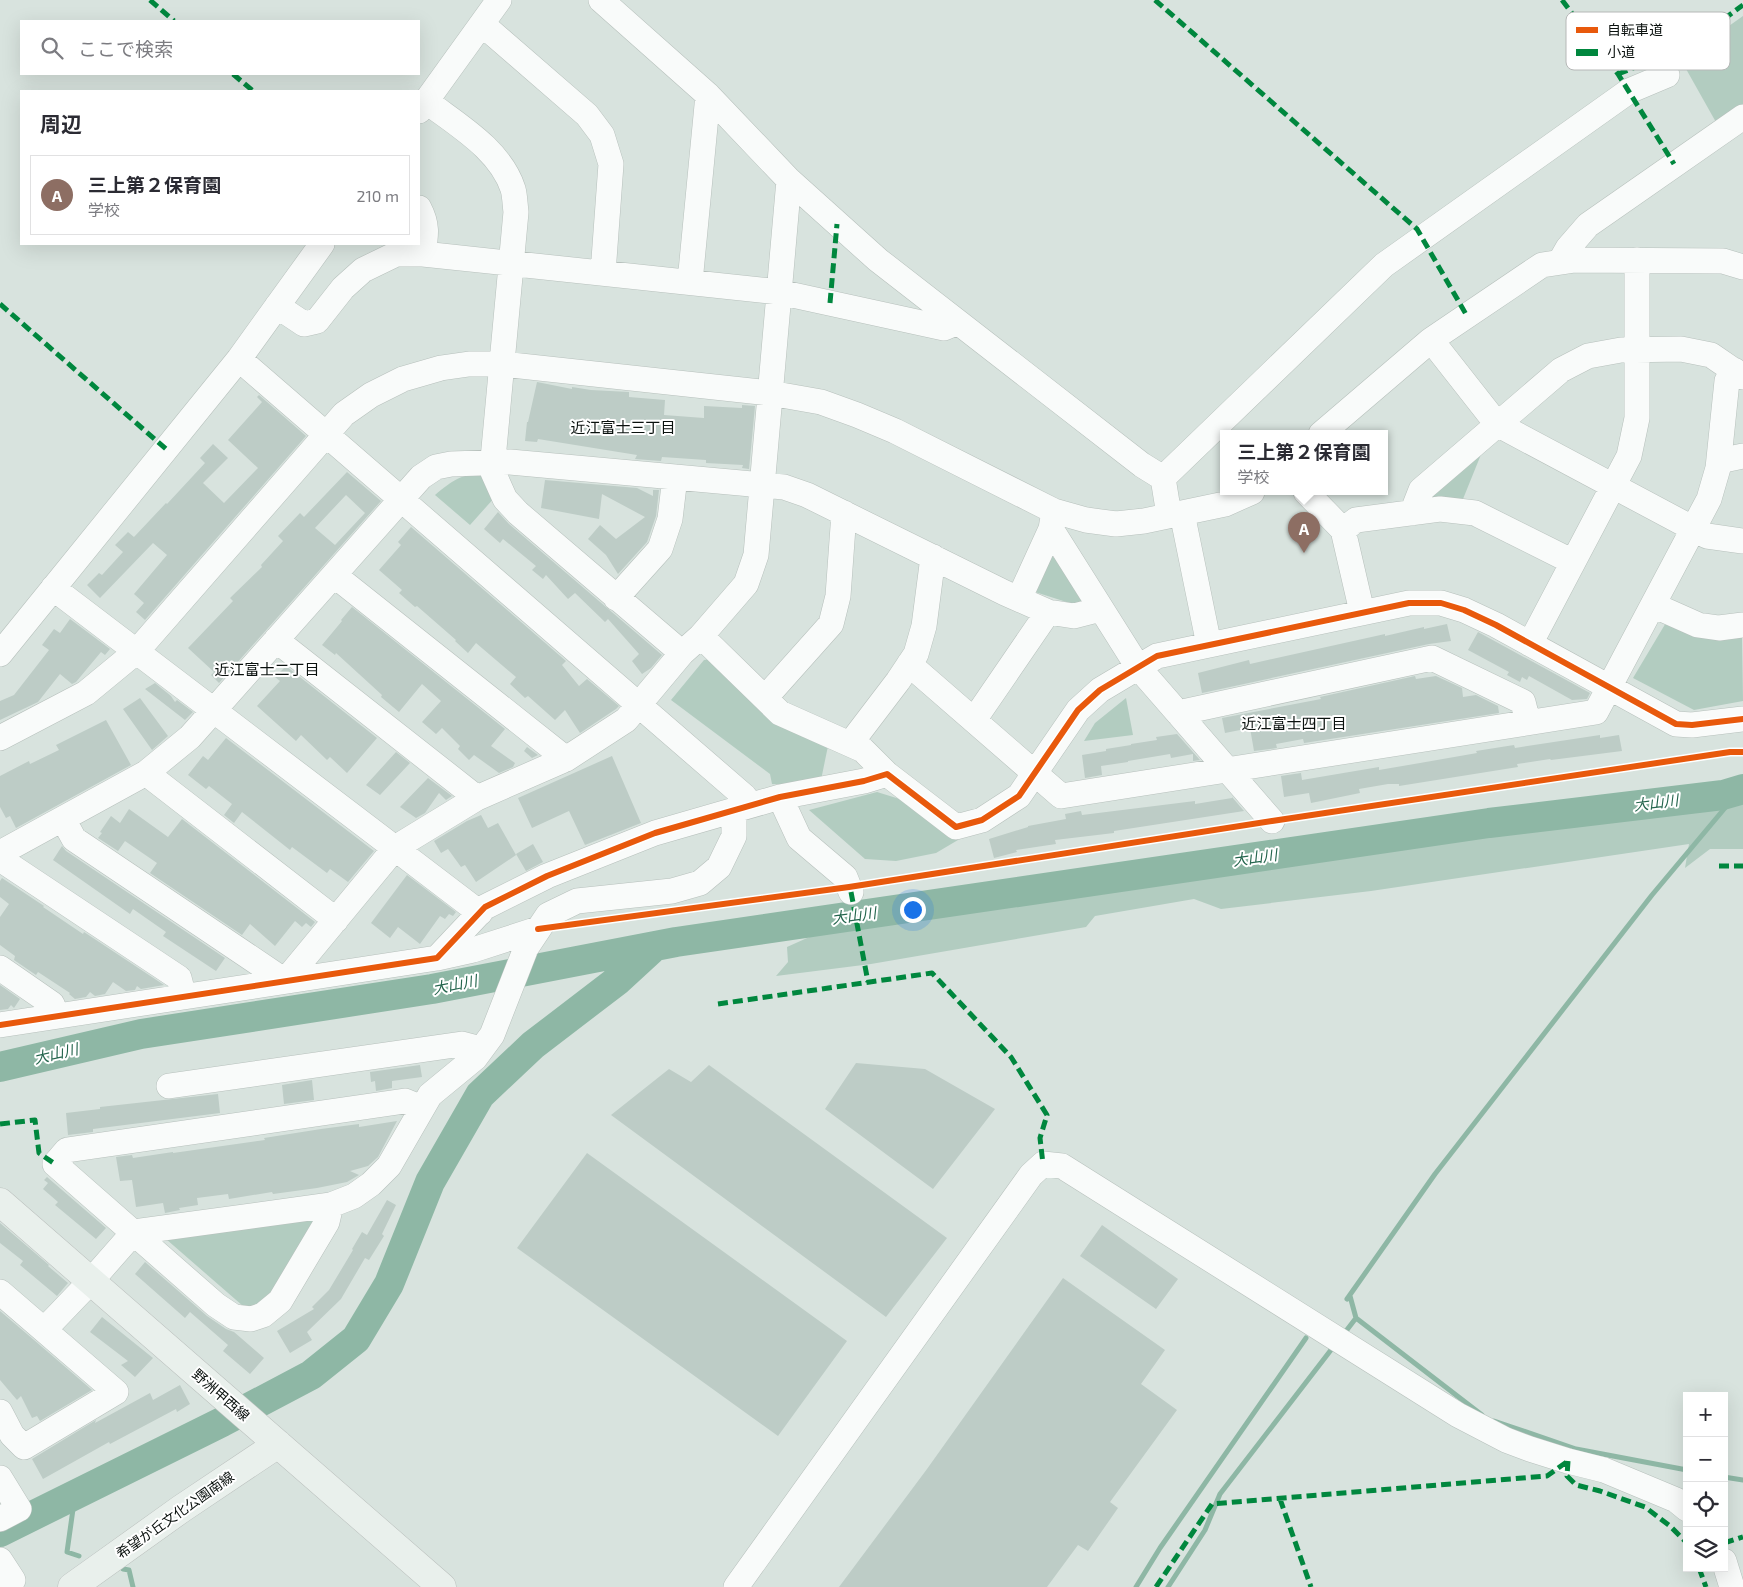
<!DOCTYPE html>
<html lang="ja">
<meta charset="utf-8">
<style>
:root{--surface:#fff;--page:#f7f7f7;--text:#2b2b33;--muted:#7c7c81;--line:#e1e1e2;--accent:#1a73e8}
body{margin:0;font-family:"Exo 2","Noto Sans JP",sans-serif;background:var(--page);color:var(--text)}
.controls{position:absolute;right:15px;bottom:15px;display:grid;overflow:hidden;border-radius:0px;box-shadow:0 5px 20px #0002}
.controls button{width:45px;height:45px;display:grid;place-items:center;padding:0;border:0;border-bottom:1px solid var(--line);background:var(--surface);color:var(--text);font:25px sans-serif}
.you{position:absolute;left:912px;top:909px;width:18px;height:18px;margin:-12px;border:4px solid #fff;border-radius:50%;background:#1a73e8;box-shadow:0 0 0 8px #1a73e833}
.badge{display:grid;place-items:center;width:32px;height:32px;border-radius:50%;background:var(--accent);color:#fff;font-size:16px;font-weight:700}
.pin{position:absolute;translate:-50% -41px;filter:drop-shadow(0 1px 2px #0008)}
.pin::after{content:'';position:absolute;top:26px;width:18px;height:15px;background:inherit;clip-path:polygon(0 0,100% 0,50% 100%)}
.popup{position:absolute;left:1220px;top:430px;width:168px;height:65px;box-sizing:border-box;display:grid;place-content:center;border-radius:0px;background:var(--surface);filter:drop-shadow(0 1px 4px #0005);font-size:16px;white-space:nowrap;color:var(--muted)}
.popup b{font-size:19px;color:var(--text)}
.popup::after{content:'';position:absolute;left:50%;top:100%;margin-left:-10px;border:10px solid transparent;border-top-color:var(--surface)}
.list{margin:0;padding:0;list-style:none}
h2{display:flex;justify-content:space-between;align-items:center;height:65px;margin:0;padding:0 20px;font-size:21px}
h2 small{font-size:16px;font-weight:400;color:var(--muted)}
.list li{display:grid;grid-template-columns:32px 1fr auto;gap:15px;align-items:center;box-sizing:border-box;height:80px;margin:0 10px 10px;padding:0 10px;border:1px solid var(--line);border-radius:0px}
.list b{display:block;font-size:19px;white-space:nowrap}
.list p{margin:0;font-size:16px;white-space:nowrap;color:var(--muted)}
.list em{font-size:16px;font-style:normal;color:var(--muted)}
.icon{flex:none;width:28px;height:28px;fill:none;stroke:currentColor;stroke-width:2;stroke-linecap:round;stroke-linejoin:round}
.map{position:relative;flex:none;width:1743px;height:1587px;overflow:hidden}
.search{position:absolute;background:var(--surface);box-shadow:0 5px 20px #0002;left:20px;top:20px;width:400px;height:55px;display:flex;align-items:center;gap:12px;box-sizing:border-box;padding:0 18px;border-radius:0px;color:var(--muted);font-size:19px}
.panel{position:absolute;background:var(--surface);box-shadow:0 5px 20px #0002;left:20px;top:90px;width:400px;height:155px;border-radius:0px}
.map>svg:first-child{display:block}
</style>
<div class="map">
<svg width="1743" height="1587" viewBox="0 0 1743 1587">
<rect width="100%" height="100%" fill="#d8e3de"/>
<path fill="#b2ccc0" d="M 1743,16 L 1743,107 L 1717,124 L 1681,60 Z
M 1482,452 L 1463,499 L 1432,499 L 1431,493 Z
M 485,473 L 504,487 L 470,525 L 435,495 C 453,480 461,474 485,473 Z
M 1051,556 L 1060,561 L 1083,597 L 1079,606 L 1032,591 Z
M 1667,621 L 1689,628 L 1742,638 L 1743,701 L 1694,710 L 1633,678 Z
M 719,658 L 828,746 L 821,780 L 796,785 L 772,784 L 770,774 L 671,700 L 704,660 Z
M 1126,698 L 1133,735 L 1084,741 L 1095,723 Z
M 1723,782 L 1743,783 L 1743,849 L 1710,849 L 1685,868 L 1689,844 L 1371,891 L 1221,909 L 1194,899 L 1095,916 L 1086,927 L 871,964 L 776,976 L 788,962 L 787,947 L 874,908 L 1546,804 Z
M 877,792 L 919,805 L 958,840 L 936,853 L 896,861 L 865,859 L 809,810 Z
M 323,1218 L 264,1307 L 243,1306 L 166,1239 Z"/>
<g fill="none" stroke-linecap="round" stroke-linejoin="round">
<path stroke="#8eb7a5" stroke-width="5" d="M 1350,1296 L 1356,1318 L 1482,1415
M 1347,1299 L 1435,1174 L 1652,895 L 1740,790
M 1343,1335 L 1356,1318
M 1494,1421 L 1576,1449 L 1687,1470
M 1724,1477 L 1743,1480
M 75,1495 L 67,1552 L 79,1556
M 123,1569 L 129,1570 L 133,1587
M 1136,1587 L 1160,1548 L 1306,1338
M 1168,1587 L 1205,1530 L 1220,1494 L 1334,1346"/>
<path stroke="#8eb7a5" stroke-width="30" d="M 0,1067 L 141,1034 L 432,989 L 676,942 L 1489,823 L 1723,795 L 1743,789
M 0,1532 L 222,1422 L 311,1375 L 356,1339 L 389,1284 L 430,1182 L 480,1095 L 533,1045 L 618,980 L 655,946"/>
</g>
<path fill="#bdccc6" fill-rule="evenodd" d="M 537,382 L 572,389 L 572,387 L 591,390 L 629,392 L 629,397 L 665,400 L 664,415 L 704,418 L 704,406 L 742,408 L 742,405 L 755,406 L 749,469 L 742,468 L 743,465 L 706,463 L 706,460 L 662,457 L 661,461 L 635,459 L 637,455 L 538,439 L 537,442 L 525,441 L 527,422 L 528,422 Z
M 259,395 L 306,436 L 145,620 L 136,612 L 144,603 L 134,594 L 167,555 L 153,543 L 100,598 L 87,585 L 99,573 L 102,575 L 123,552 L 115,545 L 128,532 L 134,537 L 166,503 L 167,504 L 205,463 L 200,458 L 213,444 L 228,458 L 203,483 L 224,503 L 258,468 L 228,440 L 262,402 L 257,397 Z
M 347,472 L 381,501 L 219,683 L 211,675 L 214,672 L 188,648 L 233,601 L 230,598 L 262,567 L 261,565 L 283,541 L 278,536 L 300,513 L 304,517 ZM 346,495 L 365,513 L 335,545 L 315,528 Z
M 545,480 L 637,488 L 653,496 L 653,490 L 659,490 L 656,516 L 647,542 L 618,574 L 606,555 L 588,539 L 600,525 L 616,539 L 645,517 L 602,494 L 599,519 L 541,508 Z
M 498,512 L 509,524 L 662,655 L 651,668 L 642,674 L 632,661 L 639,654 L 608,619 L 605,622 L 575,593 L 568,599 L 546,575 L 543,579 L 532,570 L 536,566 L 503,539 L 500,543 L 484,529 Z
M 411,527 L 566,661 L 562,665 L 579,686 L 587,679 L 619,706 L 616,709 L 580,733 L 565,710 L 555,720 L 528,696 L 525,698 L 510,684 L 516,677 L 476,643 L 468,653 L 455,641 L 456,640 L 417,606 L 415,607 L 399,593 L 402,590 L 379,570 L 401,545 L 398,542 Z
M 352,607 L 505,729 L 491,746 L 515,763 L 513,767 L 499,773 L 474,755 L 469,760 L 458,749 L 460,746 L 442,728 L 436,734 L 422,722 L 441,701 L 422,684 L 399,712 L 381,697 L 382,695 L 336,653 L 335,655 L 322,645 L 342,621 L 341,620 Z
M 70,619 L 110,649 L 105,655 L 101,652 L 76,682 L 72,684 L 60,674 L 38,702 L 0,720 L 0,701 L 14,695 L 49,650 L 42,645 L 54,629 L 60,633 Z
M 1447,624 L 1451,641 L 1429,644 L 1202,693 L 1198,673 L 1249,660 L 1250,664 L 1385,634 L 1385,636 L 1424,627 L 1424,629 Z
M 1478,632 L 1590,693 L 1587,699 L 1572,700 L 1529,676 L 1527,680 L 1522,677 L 1520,682 L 1507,675 L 1509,672 L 1468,650 Z
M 286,666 L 377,738 L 347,773 L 330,757 L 327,760 L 301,735 L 296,741 L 257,706 L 280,681 L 275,677 Z
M 1415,676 L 1416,679 L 1436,676 L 1462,688 L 1463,697 L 1476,695 L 1498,706 L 1499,713 L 1304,743 L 1303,739 L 1276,744 L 1277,748 L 1254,751 L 1250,728 L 1225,733 L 1222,718 L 1321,699 L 1320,697 Z
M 155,683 L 171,696 L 175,702 L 177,700 L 193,712 L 185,720 L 145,689 Z
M 140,698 L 168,736 L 152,750 L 123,709 Z
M 106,720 L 131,765 L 16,828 L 10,816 L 6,818 L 0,807 L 0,776 L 29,761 L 30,764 L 59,750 L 56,745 Z
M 1177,734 L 1200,760 L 1193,761 L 1193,754 L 1171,758 L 1170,754 L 1128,761 L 1128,762 L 1101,766 L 1102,775 L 1085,778 L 1082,755 L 1106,751 L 1106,749 L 1131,745 L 1131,744 L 1157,740 L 1156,737 Z
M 1600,735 L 1600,738 L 1619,735 L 1622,751 L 1551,760 L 1550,759 L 1517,764 L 1518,767 L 1399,786 L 1399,784 L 1388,784 L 1359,789 L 1360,793 L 1311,803 L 1309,793 L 1284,797 L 1281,776 L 1301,773 L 1302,780 L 1379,767 L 1379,770 L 1420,763 L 1477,753 L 1476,751 L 1514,745 L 1515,748 Z
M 226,738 L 374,851 L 348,882 L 330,869 L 327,873 L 292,847 L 290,850 L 242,812 L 234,823 L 224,815 L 232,804 L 209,786 L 206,789 L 188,775 L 203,756 L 208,760 Z
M 527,747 L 538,755 L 532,758 L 524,751 Z
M 396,752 L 410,763 L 380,795 L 366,785 Z
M 612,756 L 641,823 L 585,845 L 569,811 L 532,828 L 518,798 Z
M 428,778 L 452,796 L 446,800 L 439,793 L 425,813 L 416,818 L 400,807 Z
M 1232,797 L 1244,811 L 1114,831 L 1114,833 L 1055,840 L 1056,844 L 1016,850 L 1017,852 L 994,858 L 989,839 L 1028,827 L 1028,826 L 1066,819 L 1065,814 L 1081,811 L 1082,815 L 1195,801 L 1195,804 L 1232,798 Z
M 129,809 L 168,837 L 182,819 L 315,922 L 311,927 L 306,923 L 302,927 L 295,921 L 275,946 L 250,924 L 242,935 L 150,873 L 157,863 L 125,841 L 118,851 L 98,838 L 102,833 L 100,832 L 111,816 L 120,823 Z
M 481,815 L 488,828 L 498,823 L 516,855 L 476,882 L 465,865 L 461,867 L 448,849 L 441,853 L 434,841 L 467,821 Z
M 533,844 L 543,862 L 526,871 L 516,854 Z
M 62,846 L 66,851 L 225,958 L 216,971 L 163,936 L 166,932 L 133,909 L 130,914 L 53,860 Z
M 407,875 L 456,912 L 453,916 L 449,914 L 445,919 L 440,916 L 420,944 L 398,927 L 390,938 L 371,923 Z
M 2,878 L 44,906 L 43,907 L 83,934 L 84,932 L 164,985 L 141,989 L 137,986 L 135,990 L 126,991 L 113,982 L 105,994 L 95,996 L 90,992 L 86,997 L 75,999 L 69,994 L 70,993 L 38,972 L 36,975 L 14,960 L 15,956 L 0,945 L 0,917 L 9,904 L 0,897 L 0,881 Z
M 0,985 L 20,999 L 14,1008 L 11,1005 L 8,1009 L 0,1010 Z
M 856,1063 L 925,1069 L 995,1109 L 933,1189 L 825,1109 Z
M 420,1065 L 422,1077 L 392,1081 L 392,1088 L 376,1091 L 375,1081 L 371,1082 L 370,1072 Z
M 709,1065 L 947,1238 L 886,1317 L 611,1115 L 669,1069 L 691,1082 Z
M 312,1080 L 314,1100 L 284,1104 L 282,1085 Z
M 218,1094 L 220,1113 L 93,1129 L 93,1132 L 68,1135 L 66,1113 L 100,1109 L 100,1107 Z
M 397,1121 L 378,1157 L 368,1166 L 350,1171 L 359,1175 L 347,1182 L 317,1188 L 273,1194 L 272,1192 L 229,1199 L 228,1194 L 197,1198 L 198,1205 L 179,1208 L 180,1210 L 165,1213 L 163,1203 L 136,1207 L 132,1180 L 120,1181 L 116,1157 L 132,1155 L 133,1158 L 173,1152 L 173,1153 L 265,1140 L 264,1138 L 321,1129 L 359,1124 L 359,1127 Z
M 587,1153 L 847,1341 L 778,1436 L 517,1248 Z
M 47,1177 L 106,1228 L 96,1239 L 55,1205 L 58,1202 L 43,1189 L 48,1183 L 44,1180 Z
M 387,1200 L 396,1205 L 382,1234 L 384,1236 L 369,1260 L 365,1258 L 341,1299 L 307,1332 L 312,1340 L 290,1353 L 277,1331 L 314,1309 L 312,1307 L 329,1290 L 353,1250 L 352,1249 L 362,1232 L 367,1235 Z
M 0,1223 L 49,1265 L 48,1266 L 68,1283 L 57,1296 L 20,1265 L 23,1261 L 0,1243 Z
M 1102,1225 L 1178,1279 L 1156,1309 L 1080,1256 Z
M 145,1262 L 207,1316 L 226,1329 L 234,1332 L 264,1358 L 250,1374 L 223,1351 L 228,1345 L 190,1312 L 185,1318 L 135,1274 Z
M 1063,1278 L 1165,1350 L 1141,1384 L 1177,1410 L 1110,1502 L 1118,1508 L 1088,1551 L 1078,1545 L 1047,1587 L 839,1587 L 927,1469 Z
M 0,1311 L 34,1340 L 92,1390 L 40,1421 L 37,1416 L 32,1418 L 21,1396 L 17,1400 L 0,1380 Z
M 102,1317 L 153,1358 L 135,1377 L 121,1365 L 128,1361 L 90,1332 Z
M 180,1385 L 190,1404 L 177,1412 L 176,1409 L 110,1444 L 109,1442 L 43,1479 L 32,1459 L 96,1420 L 95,1423 L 150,1393 L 153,1400 Z"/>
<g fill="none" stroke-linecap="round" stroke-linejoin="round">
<g stroke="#b7c0bc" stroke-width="26">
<path id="minor" d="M 601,0 L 708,95 L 789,180 L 878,260 L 1142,465 L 1163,478 L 1169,515
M 482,24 L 587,115 L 602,135 L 611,164 L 603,273
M 426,101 C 457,125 500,149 513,189 C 515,196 515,205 516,212 L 492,470 L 505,499 L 518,513 L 682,653
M 419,111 L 499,0
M 419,208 C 428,225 426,235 423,254
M 1560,262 L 1568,248 L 1588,225 L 1743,117
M 690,282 L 708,95
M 277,306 L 304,324 L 317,321 L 343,288 L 363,270 L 396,254 L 423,254 L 779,292 L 944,328 L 958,322
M 1431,340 L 1497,424 L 1707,536 L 1743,541
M 239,359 L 744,796 L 751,805
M 1321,434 L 1431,340 L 1542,265 L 1575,260 L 1723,261 L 1743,267
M 1719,461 L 1743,456
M 1163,478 L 1384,265 L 1629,91 L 1667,75
M 1306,492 L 1343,530 L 1362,612
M 1054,511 L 1051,529 L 1138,667 L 1272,821
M 1182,513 L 1209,645
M 1412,513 L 1421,490 L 1561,370 L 1588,356 L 1621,350 L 1681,349 L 1711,355 L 1743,377
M 1343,530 L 1356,520 L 1440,509 L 1475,513 L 1573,562
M 334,575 L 566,759
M 53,588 L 480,913
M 616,598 L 660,549 L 670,519 L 675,477
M 1019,599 L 1051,529
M 1653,605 L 1698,625 L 1719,628 L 1743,625
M 701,636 L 780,713 L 863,750 L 887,774
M 276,640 L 477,798
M 1530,644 L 1629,456 L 1637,418 L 1637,260
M 0,654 L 239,359 L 322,244
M 909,664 L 1061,796 L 1596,712 L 1709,499 L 1718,468 L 1727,381 L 1734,370
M 765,698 L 831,624 L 838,596 L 844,513
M 1178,713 L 1432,658 L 1523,702 L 1528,722
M 974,720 L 1048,612
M 0,738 L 86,693 L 137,651 L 344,414 L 371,395 L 403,379 L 441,368 L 469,364 L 502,364 L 770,393 L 821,402 L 857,415 L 895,431 L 1054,511 L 1086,520 L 1116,524 L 1144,521 L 1225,504 L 1252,492
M 850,744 L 898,681 L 916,654 L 924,626 L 933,557
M 146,773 L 336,920
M 780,797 L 799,838 L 845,877 L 851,892
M 63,819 L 74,839 L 285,981 L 395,848 L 477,798 L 566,759 L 626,720 L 682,653 L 701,636 L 746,584 L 756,555 L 789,180
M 0,853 L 146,773 L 190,737 L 421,477 L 436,467 L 451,464 L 510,462 L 784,487 L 807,495 L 1005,593 L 1048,612 L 1074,616 L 1101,609
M 0,859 L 179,978 L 184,997
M 437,958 L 473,950 L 538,929
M 0,968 L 52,1004 L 57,1016
M 0,1025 L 437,958 L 485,907 L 547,876 L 655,833 L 780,797 L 864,781 L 887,774 L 956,827 L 982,820 L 1019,796 L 1078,710 L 1100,690 L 1157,656 L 1409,603 L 1441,603 L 1464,610 L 1496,625 L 1676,724 L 1692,725 L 1743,719
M 169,1086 L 462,1044 L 481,1049
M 331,1205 L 327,1222 L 280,1301 L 263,1315 L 251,1319 L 234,1317 L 216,1305 L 55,1164 L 67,1150 L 405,1101 L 422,1108
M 0,1292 L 116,1392 L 24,1447 L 12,1435 L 0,1412
M 44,1330 L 91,1281 L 134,1232 L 331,1205 L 354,1196 L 371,1184 L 389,1166 L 430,1095 L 475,1058 L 492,1035 L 526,948 L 548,915 L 577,901 L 672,891 L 700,883 L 719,867 L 734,836 L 734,810
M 0,1478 L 19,1509 L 0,1519
M 0,1560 L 13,1580 L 4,1587
M 1724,1561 L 1732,1587
M 736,1587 L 1031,1175 L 1043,1164 L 1062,1166 L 1458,1415 L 1506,1440 L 1530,1449 L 1568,1461 L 1604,1470 L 1676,1500 L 1687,1509"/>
</g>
<g stroke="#bbc0be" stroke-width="29">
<path id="major" d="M 0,1202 L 442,1587
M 72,1587 L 181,1509 L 278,1444"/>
</g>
<use href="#minor" stroke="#f9fbfa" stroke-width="25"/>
<use href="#major" stroke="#e9f0ec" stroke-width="28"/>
<path stroke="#00873e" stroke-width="5" stroke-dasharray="10 5" stroke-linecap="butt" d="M 150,0 L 174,21
M 1155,0 L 1417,229 L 1467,316
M 1562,0 L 1618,74 L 1674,164
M 233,74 L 253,91
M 1618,74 L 1686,47 L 1743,5
M 830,303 L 837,224
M 0,304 L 166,449
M 1719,866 L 1743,866
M 851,892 L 868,982
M 718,1004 L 932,973 L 1011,1057 L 1047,1115 L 1040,1138 L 1043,1164
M 0,1124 L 35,1120 L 39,1153 L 55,1164
M 1568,1461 L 1567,1476 L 1576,1485 L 1600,1491 L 1645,1507 L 1670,1526 L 1687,1543
M 1280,1499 L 1311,1587
M 1724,1543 L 1743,1537
M 1699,1568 L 1706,1587
M 1156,1587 L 1212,1504 L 1547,1476 L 1568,1461"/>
<g stroke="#fff" stroke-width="9">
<path id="cycleway" d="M 538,929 L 849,887 L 1272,821 L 1730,752 L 1743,752
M 0,1025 L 437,958 L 485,907 L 547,876 L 655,833 L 780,797 L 864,781 L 887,774 L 956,827 L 982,820 L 1019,796 L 1078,710 L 1100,690 L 1157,656 L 1409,603 L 1441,603 L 1464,610 L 1496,625 L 1676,724 L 1692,725 L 1743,719"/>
</g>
<use href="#cycleway" stroke="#e8590c" stroke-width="6"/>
</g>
<g text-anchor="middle" stroke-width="4" stroke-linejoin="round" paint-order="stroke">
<g font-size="14" fill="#0a110e" stroke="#fff">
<text transform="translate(221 1395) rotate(41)" y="5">野洲甲西線</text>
<text transform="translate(175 1515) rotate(-35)" y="5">希望が丘文化公園南線</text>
</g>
<g font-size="15" fill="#0a110e" stroke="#fff">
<text x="623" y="433">近江富士三丁目</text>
<text x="267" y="675">近江富士二丁目</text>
<text x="1294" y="729">近江富士四丁目</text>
</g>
<g font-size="15" font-style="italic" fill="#24654d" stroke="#fff">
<text transform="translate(1656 803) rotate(-7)" y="5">大山川</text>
<text transform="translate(1255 858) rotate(-8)" y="5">大山川</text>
<text transform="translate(854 916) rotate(-8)" y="5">大山川</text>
<text transform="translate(455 985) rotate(-11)" y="5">大山川</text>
<text transform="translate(56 1054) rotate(-13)" y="5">大山川</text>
</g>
</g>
<rect x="1566" y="12" width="164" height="58" rx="8" fill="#fff" stroke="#b6b8b7" stroke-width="1"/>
<rect x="1576" y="27" width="22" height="6" fill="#e8590c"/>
<rect x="1576" y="49" width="22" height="7" fill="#00873e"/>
<g font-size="14" fill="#0a110e">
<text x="1607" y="35">自転車道</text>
<text x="1607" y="57">小道</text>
</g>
</svg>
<div class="controls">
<button>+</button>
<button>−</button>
<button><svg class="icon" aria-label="locate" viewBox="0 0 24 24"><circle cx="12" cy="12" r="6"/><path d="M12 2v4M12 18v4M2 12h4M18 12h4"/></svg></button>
<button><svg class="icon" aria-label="layers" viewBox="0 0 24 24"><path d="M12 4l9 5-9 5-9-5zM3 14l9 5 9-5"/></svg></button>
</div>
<div class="you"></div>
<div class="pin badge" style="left:1304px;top:553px;background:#8d6e63">A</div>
<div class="popup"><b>三上第２保育園</b>学校</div>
<div class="search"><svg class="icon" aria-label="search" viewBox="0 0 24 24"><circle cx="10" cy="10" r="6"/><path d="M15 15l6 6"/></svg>ここで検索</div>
<section class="panel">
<h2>周辺<small></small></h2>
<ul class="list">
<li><span class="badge" style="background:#8d6e63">A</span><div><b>三上第２保育園</b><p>学校</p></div><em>210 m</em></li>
</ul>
</section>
</div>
